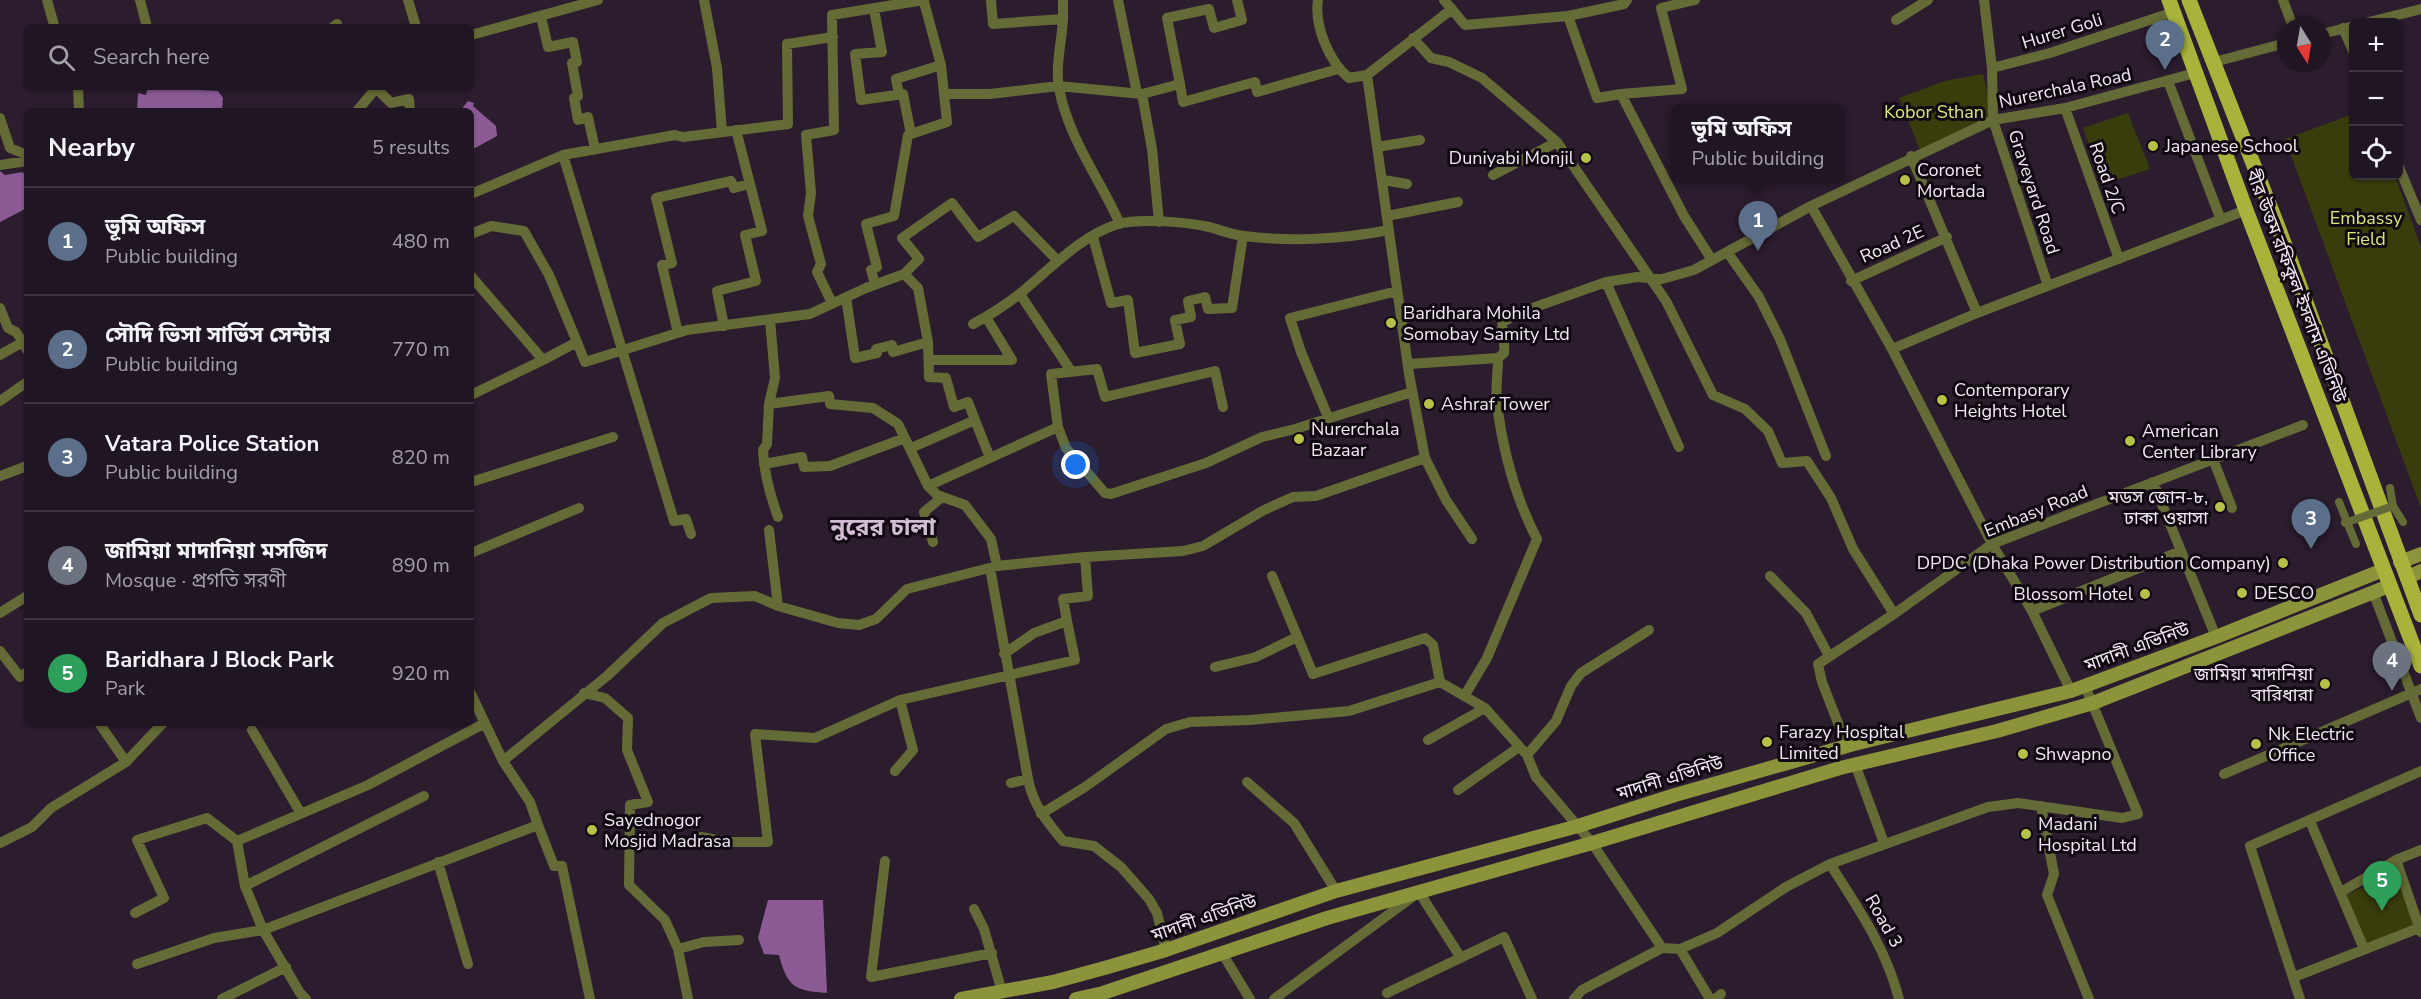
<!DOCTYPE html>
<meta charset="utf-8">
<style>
:root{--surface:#201522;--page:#2d222f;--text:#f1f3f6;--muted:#a29fa5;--line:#3d3440;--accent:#b6c148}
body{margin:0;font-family:"Nunito Sans","Noto Sans Bengali",sans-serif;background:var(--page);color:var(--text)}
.controls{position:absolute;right:18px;top:18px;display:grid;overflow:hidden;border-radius:9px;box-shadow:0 2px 4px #0004}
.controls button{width:54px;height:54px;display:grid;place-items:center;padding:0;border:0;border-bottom:2px solid var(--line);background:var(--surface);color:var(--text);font:30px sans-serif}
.compass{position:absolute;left:2277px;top:18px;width:54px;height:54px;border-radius:50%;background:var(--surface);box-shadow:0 2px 4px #0004;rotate:169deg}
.you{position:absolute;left:1076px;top:465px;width:21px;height:21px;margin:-15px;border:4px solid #fff;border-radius:50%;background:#1a73e8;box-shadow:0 0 0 9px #1a73e833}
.badge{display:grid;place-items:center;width:39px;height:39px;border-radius:50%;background:var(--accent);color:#fff;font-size:20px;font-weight:700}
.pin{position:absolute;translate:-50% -50px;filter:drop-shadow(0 2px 3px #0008)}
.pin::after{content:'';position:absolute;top:32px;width:21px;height:18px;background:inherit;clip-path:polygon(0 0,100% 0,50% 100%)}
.popup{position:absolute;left:1671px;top:104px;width:174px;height:78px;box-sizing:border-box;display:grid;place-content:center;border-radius:9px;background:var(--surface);filter:drop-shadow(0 2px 4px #0005);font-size:20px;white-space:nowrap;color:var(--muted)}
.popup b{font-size:22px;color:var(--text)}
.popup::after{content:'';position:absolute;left:50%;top:100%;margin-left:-12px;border:12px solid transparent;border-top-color:var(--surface)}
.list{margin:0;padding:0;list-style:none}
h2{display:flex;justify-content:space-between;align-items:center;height:78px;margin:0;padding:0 24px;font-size:26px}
h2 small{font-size:20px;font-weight:400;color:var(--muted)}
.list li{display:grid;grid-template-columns:39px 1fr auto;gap:18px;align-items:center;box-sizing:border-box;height:108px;padding:0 24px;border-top:2px solid var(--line)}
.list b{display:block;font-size:22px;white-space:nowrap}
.list p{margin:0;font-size:20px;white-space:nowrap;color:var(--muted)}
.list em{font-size:20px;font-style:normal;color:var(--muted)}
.icon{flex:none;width:33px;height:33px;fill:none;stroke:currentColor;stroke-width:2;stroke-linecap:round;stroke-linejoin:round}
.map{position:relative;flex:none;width:2421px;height:999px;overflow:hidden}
.search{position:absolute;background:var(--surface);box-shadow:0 2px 4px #0004;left:24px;top:24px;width:450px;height:66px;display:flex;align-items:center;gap:15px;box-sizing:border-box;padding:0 21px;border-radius:9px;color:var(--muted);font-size:22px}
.panel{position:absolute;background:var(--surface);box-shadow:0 2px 4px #0004;left:24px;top:108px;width:450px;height:618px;border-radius:9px}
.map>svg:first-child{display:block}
</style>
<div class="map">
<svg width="2421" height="999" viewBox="0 0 2421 999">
<rect width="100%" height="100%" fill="#2b1c2e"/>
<path fill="#393d0c" d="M 1983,74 L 1992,116 L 1920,150 L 1899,98 L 1944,81 Z
M 2128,113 L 2150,169 L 2104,184 L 2083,128 Z
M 2353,114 L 2354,176 L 2395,176 L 2421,247 L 2421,508 L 2285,139 Z
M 2396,872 L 2418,926 L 2364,946 L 2346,895 Z"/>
<path fill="#8c5a95" d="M 148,87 L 218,91 L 223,98 L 222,111 L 137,111 L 138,93 L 146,95 Z
M 468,101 L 474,103 L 473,106 L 496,126 L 497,136 L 475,148 L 471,148 L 471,111 L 460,111 Z
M 0,171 L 5,175 L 23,172 L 27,181 L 27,208 L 0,222 Z
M 768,900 L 823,900 L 827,993 C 794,991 787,986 779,955 L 764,954 L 758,938 Z"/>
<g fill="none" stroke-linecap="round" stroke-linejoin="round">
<path stroke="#656b36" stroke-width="8" d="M 2390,488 L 2393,506 L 2403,522
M 2339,502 L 2356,544"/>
<path stroke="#656b36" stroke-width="10" d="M 47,0 L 54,25 L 53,27
M 140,0 L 147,27
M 408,0 L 416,27
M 704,0 L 717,68 L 722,132
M 991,0 L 993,24 L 1063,19 C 1062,40 1055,67 1059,88 C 1068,138 1100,179 1120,224
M 1063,0 L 1063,19
M 1118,0 L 1137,93
M 1318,0 C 1314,25 1329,62 1349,78 L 1367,75 L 1409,374 L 1425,458 L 1446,500 L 1472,539
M 1444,0 L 1465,25 L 1568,16 L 1597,98 L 1621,94 L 1684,216 L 1712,260
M 1984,0 L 1992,68 L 1993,120 L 2048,286
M 2283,0 L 2293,27
M 874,9 L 882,52 L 855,54 L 861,100 L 903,94 L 911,134
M 1568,16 L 1624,4 L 1627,0
M 541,17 L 548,47 L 573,42 L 577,62 L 572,63 L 578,96 L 574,98 L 578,120 L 588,117 L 595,149
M 1896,20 L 1928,0
M 2369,22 L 2421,9
M 333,27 L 337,24 L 338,27
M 2343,28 L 2354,53
M 2322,34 L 2354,26
M 471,35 L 598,0
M 1413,38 L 1431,58 L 1449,62 L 1482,78 L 1557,142 L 1666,301 L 1713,395 L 1745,409 L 1768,431 L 1782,463 L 1807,461 L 1831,498 L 1853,549 L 1894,614
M 2214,62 L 2286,43
M 941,65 L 944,94
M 1992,68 L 2050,53 L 2174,12
M 1367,75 L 1452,9
M 2168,81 L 2221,220
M 1180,84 L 1167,18 L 1209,9 L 1214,28 L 1242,20 L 1237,0
M 78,87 L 79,111
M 376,88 L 391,103 L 409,99 L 410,111
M 899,94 L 896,79 L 941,65 L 924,2
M 1142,94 L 1180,84 L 1183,102 L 1255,82 L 1257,92 L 1338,69
M 1621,94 L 1682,89 L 1661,8 L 1695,0
M 2065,108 L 2119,259
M 357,111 L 377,87
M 0,118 L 10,148 L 27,155
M 1377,147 L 1420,140
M 1911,156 L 1977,313
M 0,165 L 27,161
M 2398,165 L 2421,220
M 1493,175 L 1557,142
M 1383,180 L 1407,184
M 471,194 L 563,155
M 1811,206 L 1892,349 L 1992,544 L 2032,611 L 2071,691
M 1387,216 L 1458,202
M 471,234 L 491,226 L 524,231 L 549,275 L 577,342
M 1093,237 L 1111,303 L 1128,300 L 1135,353 L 1180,344 L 1175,320 L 1191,317 L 1188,301 L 1205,297 L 1208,309 L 1232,308 L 1243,236
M 1728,253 L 1759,297 L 1780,339 L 1826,456
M 904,274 L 919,259 L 902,238 L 952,203 L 978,237 L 1014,216 L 1058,261
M 471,276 L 543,360 L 577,342 L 585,362 L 687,330 L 810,314 L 866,288 L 904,274 L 918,288 L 928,342 L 929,377 L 946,378 L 954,407 L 968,402 L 975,420
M 1851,281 L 1947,237
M 1606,282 L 1679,447
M 875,284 L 871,270 L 877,267 L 866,224 L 894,216 L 908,135 L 947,122 L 944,94 L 990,94 L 1058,86 L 1142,94 L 1152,149 L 1159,222
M 1020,294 L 1071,371
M 846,297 L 855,358 L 877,353 L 876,349 L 892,345 L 893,352 L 928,342
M 832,303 L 817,272 L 821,264 L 808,216 L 811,193 L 806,135 L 834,130 L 832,15 L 924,0
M 0,308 L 8,328 L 16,332 L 23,342
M 973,324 C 990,315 1007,304 1022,292 C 1051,268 1082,235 1118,224 C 1140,218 1187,222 1209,227 C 1221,230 1232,235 1244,236 C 1291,242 1344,239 1389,230
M 724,326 L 717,291 L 756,281 L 745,235 L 762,231 L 750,184
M 678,333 L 662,265 L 672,263 L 656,198 L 731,181 L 734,188 L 750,184 L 736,130
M 1892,349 L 1977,313 L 2246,210
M 0,355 L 23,342 L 27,350
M 929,360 L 1012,360 L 986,317
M 1409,364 L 1498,358 L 1504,353 C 1506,342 1500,332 1503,322 L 1521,312 L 1606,282 L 1637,277 L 1662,279 L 1694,270 L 1811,206 L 1993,120 L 2065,108 L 2195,73
M 471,395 L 543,360
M 0,401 L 27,382
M 769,404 L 775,378 L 770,320
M 1223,407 L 1215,371 L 1105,397 L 1097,369 L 1051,374 L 1058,427 L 1066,448 L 1105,493 L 1111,494 L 1206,463 L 1262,437 L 1295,429 L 1412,392
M 1328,417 L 1301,352 L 1290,318 L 1397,291
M 911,448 L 975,420 L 990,458
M 2213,459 L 2232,508
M 764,464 L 802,457 L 804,467 L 830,466 L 905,438
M 0,476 L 27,466
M 471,482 L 613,437
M 2153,482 L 2216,637
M 928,486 L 1058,427
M 778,517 C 770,495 764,473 763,450 L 767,444 L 769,404 L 829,396 L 830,404 L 873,408 L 898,424 L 928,486 L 937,495 L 965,505 L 991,539 L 997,566
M 769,530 L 778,606
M 691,534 L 686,519 L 674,521 L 563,155 L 675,135 L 683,137 L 788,124 L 787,44 L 833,37
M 933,542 L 924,512 L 942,497
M 471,553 L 579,508
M 990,568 L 1028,779 L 1011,783
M 1272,576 L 1313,674 L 1425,638 L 1433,645 L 1440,682
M 1770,576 L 1806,613 L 1829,656
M 2373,592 L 2421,718
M 2032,611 L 2181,551
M 0,613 L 27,596
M 0,651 L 20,677 L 27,672
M 1004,654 L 1034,633 L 1067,621 L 1063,599 L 1088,596 L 1085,557
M 1215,667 L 1256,657 L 1297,637
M 584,693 L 605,698 L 628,718 L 627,750 L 648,802 L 630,805 L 629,885 L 665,920 L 678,949 L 688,999
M 471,694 L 503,761 L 607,676 L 663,623 L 711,598 L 755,596 L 778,606 L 838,623 L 859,625 L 876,619 L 907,589 L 997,566 L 1085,557 L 1183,551 L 1203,546 L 1264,510 L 1293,497 L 1316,496 L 1425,458
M 1465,695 L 1487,658 L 1537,539 C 1516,499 1503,450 1497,405 C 1495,390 1498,373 1498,358
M 99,723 L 126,762
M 252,730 L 300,812
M 1428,740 L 1485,708
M 1847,746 L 1822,682 L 1818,664 L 1894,614 L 1992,544 L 2303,425
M 1527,755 L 1556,721 L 1571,686 L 1581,673 L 1649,630
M 1855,764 L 1884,843
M 895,771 L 913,750 L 900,700
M 2224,774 L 2421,689
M 1028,779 C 1033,805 1047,822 1063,841 L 1094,846 L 1121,867 L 1149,899 L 1157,913 L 1166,950
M 1247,782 L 1294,823 L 1336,891
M 1458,790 L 1519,747
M 2041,806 L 2054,874 L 2047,895 L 2089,999
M 1041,814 L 1085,787 L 1166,729 L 1190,722 L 1250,720 L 1349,711 L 1440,682 L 1485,708 L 1527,755 L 1536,777 L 1592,843 L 1662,948
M 2310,821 L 2364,949
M 538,825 L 554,866 L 562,866 L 590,999
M 701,837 L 728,842 L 768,842 L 755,734 L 815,738 L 900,700 L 1075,660 L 1067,621
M 237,841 L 245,886
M 0,843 L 32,827 L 51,808 L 126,762 L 163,723
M 2396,860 L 2421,932
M 885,861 L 871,977 L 992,953
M 438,862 L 468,964
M 1830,864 C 1858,908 1886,948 1899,999
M 2341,892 L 2396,860 L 2421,850
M 974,909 L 984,929 L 1002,992
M 135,913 L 164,898 L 137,840 L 207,818 L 237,841 L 368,785 L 485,723
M 678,949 L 704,942 L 739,940
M 1680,949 L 1710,999
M 1222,953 L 1250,999
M 137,964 L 214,938 L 263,930 L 538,825 L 530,802 L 503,761
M 2294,977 L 2419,928
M 1387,993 L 1504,937 L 1532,999
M 222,999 L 286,967
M 306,999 L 300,993 L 263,930 L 245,886 L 424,796
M 1274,999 L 1419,892 L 1461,958
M 1574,999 L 1582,990 L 1662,948 L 1680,949 L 1717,933 L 1786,887 L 1830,864 L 1988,807 L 2018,803 L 2122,818 L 2138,814 L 2085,686
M 1715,999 L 1721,994
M 2300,999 L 2250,846 L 2421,771"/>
<path stroke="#8b933b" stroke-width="14" d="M 2400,562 L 2421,554
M 2407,578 L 2421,571
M 961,999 L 1053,982 L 1108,967 L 1166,950 L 1336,891 L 1578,826 L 1675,795 L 1854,744 L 2071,691 L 2216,637 L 2383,570
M 1076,999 L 1103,993 L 1327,918 L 1592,843 L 1840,768 L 1997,731 L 2093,703 L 2389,586"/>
<path stroke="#a8b33c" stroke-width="15" d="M 2169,0 L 2246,210 L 2421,666
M 2189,0 L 2280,232 L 2421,615"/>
<path stroke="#656b36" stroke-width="8" d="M 2345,523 L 2393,506"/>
</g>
<g fill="#b6c148" stroke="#100911" stroke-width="2">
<circle cx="2153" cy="146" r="6"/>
<circle cx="1586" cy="158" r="6"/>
<circle cx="1905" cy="180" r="6"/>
<circle cx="1391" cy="323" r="6"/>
<circle cx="1942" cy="400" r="6"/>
<circle cx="1429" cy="404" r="6"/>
<circle cx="1299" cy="439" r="6"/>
<circle cx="2130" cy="441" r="6"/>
<circle cx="2220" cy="507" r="6"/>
<circle cx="2283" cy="563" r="6"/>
<circle cx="2242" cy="593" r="6"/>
<circle cx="2145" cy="594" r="6"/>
<circle cx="2325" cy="684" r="6"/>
<circle cx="1767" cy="742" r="6"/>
<circle cx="2256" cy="744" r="6"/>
<circle cx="2023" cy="754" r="6"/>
<circle cx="592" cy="830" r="6"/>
<circle cx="2026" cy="834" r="6"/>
</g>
<g text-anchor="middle" stroke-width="6" stroke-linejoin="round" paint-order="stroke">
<g font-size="18" fill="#f2e8f4" stroke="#100911">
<text transform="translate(2062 31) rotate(-17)" y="6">Hurer Goli</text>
<text transform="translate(2065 88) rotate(-12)" y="6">Nurerchala Road</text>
<text transform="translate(2107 178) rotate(71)" y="6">Road 2/C</text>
<text transform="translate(2034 192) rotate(72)" y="6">Graveyard Road</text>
<text transform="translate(1892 244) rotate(-24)" y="6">Road 2E</text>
<text transform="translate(2296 286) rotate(69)" y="6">বীর উত্তম রফিকুল ইসলাম এভিনিউ</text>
<text transform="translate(2036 511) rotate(-22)" y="6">Embasy Road</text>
<text transform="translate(2137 647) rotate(-20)" y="6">মাদানী এভিনিউ</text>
<text transform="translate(1670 778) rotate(-17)" y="6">মাদানী এভিনিউ</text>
<text transform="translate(1204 918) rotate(-19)" y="6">মাদানী এভিনিউ</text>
<text transform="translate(1884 921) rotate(61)" y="6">Road 3</text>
</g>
<g font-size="18" fill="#dbe779" stroke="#100911">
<text x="1934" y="118">Kobor Sthan</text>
<text x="2366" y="224">Embassy<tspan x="2366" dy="21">Field</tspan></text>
</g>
<g font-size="18" fill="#f2e8f4" stroke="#100911" text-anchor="start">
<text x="2165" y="152">Japanese School</text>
<text x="1574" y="164" text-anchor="end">Duniyabi Monjil</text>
<text x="1917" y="176">Coronet<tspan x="1917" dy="21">Mortada</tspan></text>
<text x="1403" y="319">Baridhara Mohila<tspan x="1403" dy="21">Somobay Samity Ltd</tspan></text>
<text x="1954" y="396">Contemporary<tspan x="1954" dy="21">Heights Hotel</tspan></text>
<text x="1441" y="410">Ashraf Tower</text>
<text x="1311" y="435">Nurerchala<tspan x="1311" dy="21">Bazaar</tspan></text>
<text x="2142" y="437">American<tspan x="2142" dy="21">Center Library</tspan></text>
<text x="2208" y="503" text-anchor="end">মডস জোন-৮,<tspan x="2208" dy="21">ঢাকা ওয়াসা</tspan></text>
<text x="2271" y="569" text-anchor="end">DPDC (Dhaka Power Distribution Company)</text>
<text x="2254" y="599">DESCO</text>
<text x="2133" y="600" text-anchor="end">Blossom Hotel</text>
<text x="2313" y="680" text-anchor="end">জামিয়া মাদানিয়া<tspan x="2313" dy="21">বারিধারা</tspan></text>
<text x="1779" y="738">Farazy Hospital<tspan x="1779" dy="21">Limited</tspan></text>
<text x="2268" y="740">Nk Electric<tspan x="2268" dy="21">Office</tspan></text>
<text x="2035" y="760">Shwapno</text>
<text x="604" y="826">Sayednogor<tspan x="604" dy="21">Mosjid Madrasa</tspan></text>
<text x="2038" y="830">Madani<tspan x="2038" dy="21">Hospital Ltd</tspan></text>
</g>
<g font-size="24" font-weight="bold" fill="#d1bdd4" stroke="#100911">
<text x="883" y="535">নুরের চালা</text>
</g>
</g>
</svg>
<div class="controls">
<button>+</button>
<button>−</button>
<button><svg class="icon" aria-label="locate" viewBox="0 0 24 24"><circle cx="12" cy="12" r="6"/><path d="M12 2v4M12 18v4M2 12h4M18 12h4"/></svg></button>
</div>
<svg class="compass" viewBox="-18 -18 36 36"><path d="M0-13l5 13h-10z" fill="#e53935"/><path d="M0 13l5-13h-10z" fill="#a29fa5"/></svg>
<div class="you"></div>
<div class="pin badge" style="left:1758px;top:251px;background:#5c6f8a">1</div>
<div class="popup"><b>ভূমি অফিস</b>Public building</div>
<div class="pin badge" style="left:2165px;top:70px;background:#5c6f8a">2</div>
<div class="pin badge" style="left:2311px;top:549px;background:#5c6f8a">3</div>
<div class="pin badge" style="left:2392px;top:691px;background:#6b7280">4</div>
<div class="pin badge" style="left:2382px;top:911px;background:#2e9e5b">5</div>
<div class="search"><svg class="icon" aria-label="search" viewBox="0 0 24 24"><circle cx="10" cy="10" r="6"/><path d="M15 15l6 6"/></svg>Search here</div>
<section class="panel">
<h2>Nearby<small>5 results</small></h2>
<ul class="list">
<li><span class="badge" style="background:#5c6f8a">1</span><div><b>ভূমি অফিস</b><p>Public building</p></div><em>480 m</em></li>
<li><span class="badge" style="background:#5c6f8a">2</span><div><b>সৌদি ভিসা সার্ভিস সেন্টার</b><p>Public building</p></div><em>770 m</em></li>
<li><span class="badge" style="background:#5c6f8a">3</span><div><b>Vatara Police Station</b><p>Public building</p></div><em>820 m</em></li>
<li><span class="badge" style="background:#6b7280">4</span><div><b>জামিয়া মাদানিয়া মসজিদ</b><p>Mosque · প্রগতি সরণী</p></div><em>890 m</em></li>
<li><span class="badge" style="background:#2e9e5b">5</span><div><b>Baridhara J Block Park</b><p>Park</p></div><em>920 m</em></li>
</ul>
</section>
</div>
